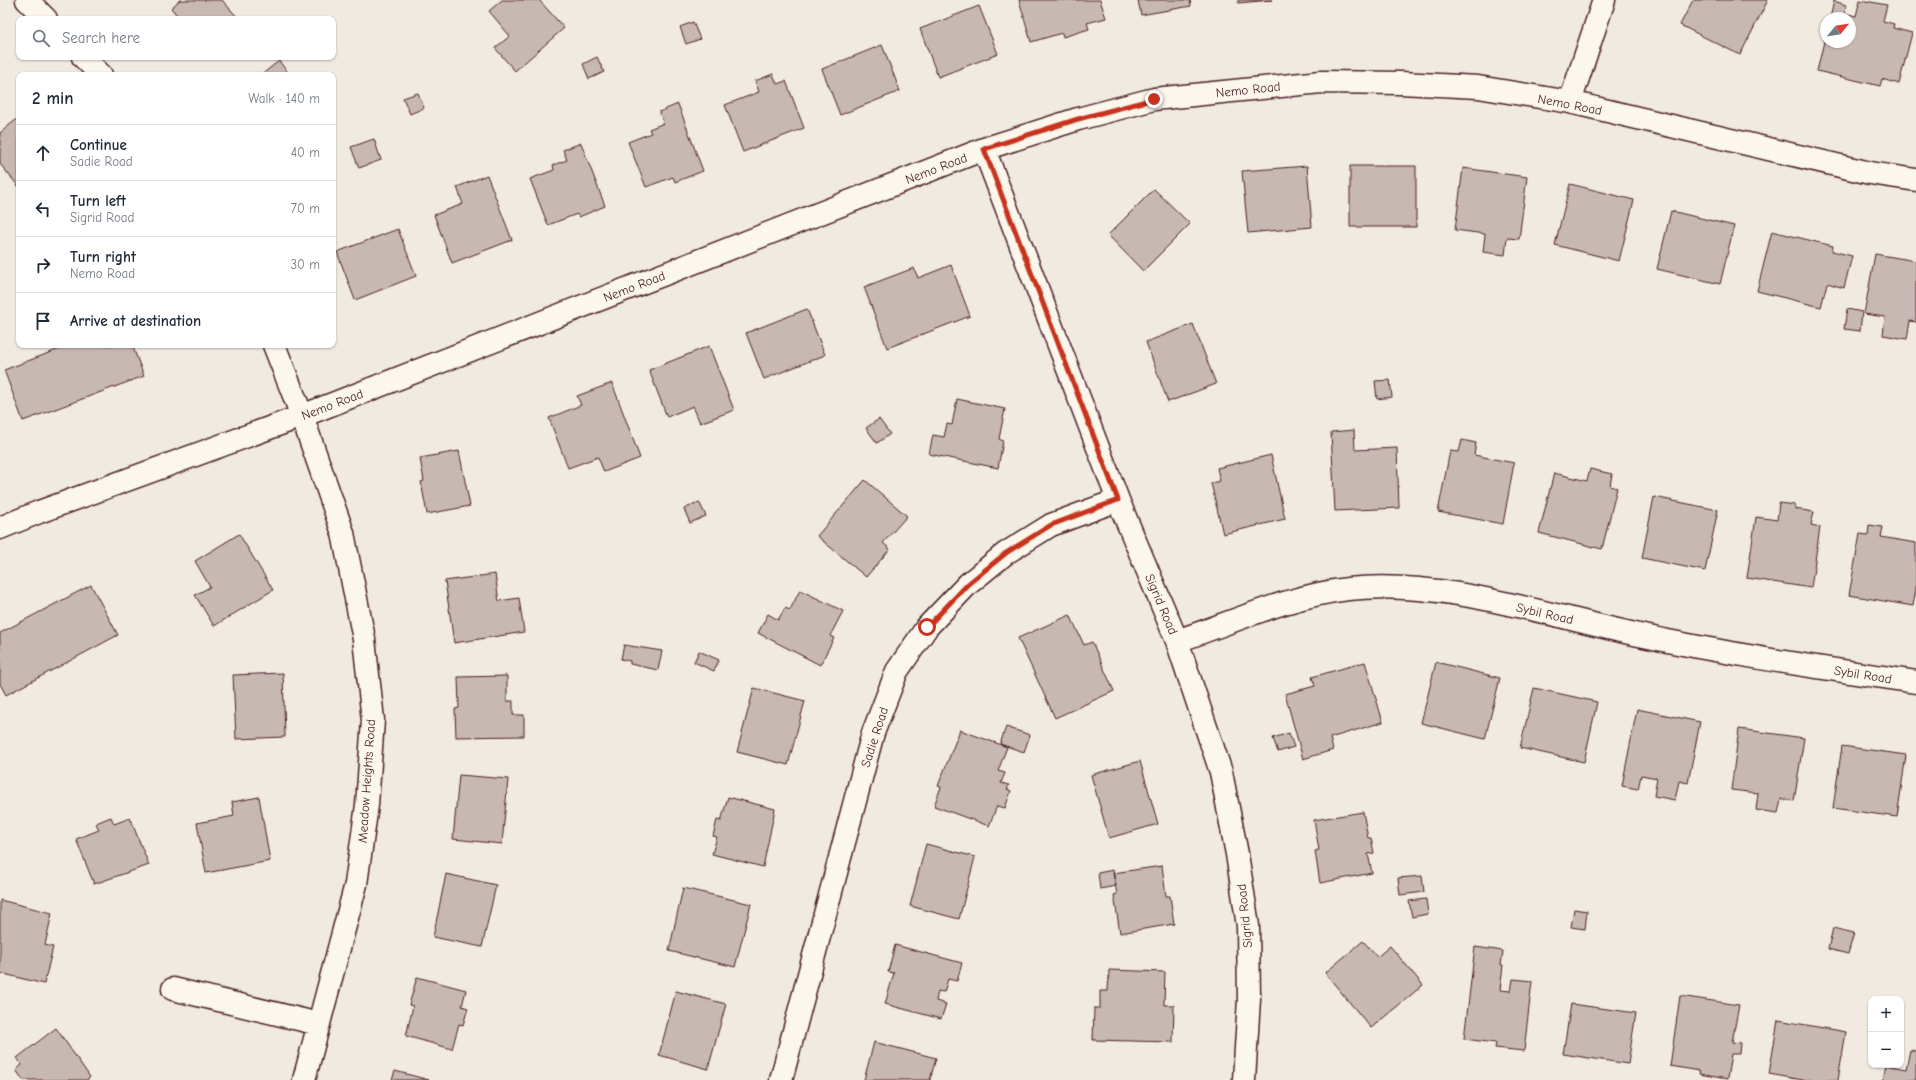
<!DOCTYPE html>
<meta charset="utf-8">
<style>
:root{--surface:#fff;--page:#f2f2f3;--text:#1f2937;--muted:#747a83;--line:#e0e1e3}
body{margin:0;font-family:"Comic Neue",sans-serif;background:var(--page);color:var(--text)}
.controls{position:absolute;right:12px;bottom:12px;display:grid;overflow:hidden;border-radius:8px;box-shadow:0 1px 3px #0004}
.controls button{width:36px;height:36px;display:grid;place-items:center;padding:0;border:0;border-bottom:1px solid var(--line);background:var(--surface);color:var(--text);font:20px sans-serif}
.compass{position:absolute;left:1820px;top:12px;width:36px;height:36px;border-radius:50%;background:var(--surface);box-shadow:0 1px 3px #0004;rotate:60deg}
.stop{position:absolute;width:12px;height:12px;margin:-9px;border:3px solid #c8321e;border-radius:50%;background:#fff}
.stop.end{background:#c8321e;border-color:#fff;box-shadow:0 1px 4px #0008}
.list{margin:0;padding:0;list-style:none}
h2{display:flex;justify-content:space-between;align-items:center;height:52px;margin:0;padding:0 16px;font-size:17px}
h2 small{font-size:13px;font-weight:400;color:var(--muted)}
.list li{display:grid;grid-template-columns:26px 1fr auto;gap:12px;align-items:center;box-sizing:border-box;height:56px;padding:0 16px;border-top:1px solid var(--line)}
.list b{display:block;font-size:15px;white-space:nowrap}
.list p{margin:0;font-size:13px;white-space:nowrap;color:var(--muted)}
.list em{font-size:13px;font-style:normal;color:var(--muted)}
.icon{flex:none;width:22px;height:22px;fill:none;stroke:currentColor;stroke-width:2;stroke-linecap:round;stroke-linejoin:round}
.map{position:relative;flex:none;width:1916px;height:1080px;overflow:hidden}
.search{position:absolute;background:var(--surface);box-shadow:0 1px 3px #0004;left:16px;top:16px;width:320px;height:44px;display:flex;align-items:center;gap:10px;box-sizing:border-box;padding:0 14px;border-radius:8px;color:var(--muted);font-size:15px}
.panel{position:absolute;background:var(--surface);box-shadow:0 1px 3px #0004;left:16px;top:72px;width:320px;height:276px;border-radius:8px}
.map>svg:first-child{display:block}
</style>
<div class="map">
<svg width="1916" height="1080" viewBox="0 0 1916 1080">
<rect width="100%" height="100%" fill="#f0eae0"/>
<filter id="ink" filterUnits="userSpaceOnUse"><feTurbulence type="fractalNoise" baseFrequency=".025" numOctaves="2"/><feDisplacementMap in="SourceGraphic" scale="8" xChannelSelector="R" yChannelSelector="G"/><feConvolveMatrix kernelMatrix="1 2 1 2 8 2 1 2 1" color-interpolation-filters="sRGB"/></filter>
<g filter="url(#ink)">
<path fill="#c8b8b3" stroke="#4a1f2b" d="M 180,0 L 222,0 L 239,19 L 180,19 L 171,8 Z
M 502,0 L 539,0 L 564,28 L 515,71 L 495,48 L 510,36 L 489,11 Z
M 1019,0 L 1100,0 L 1106,18 L 1087,23 L 1089,29 L 1063,37 L 1062,33 L 1031,42 Z
M 1138,0 L 1190,0 L 1191,6 L 1141,15 Z
M 1238,0 L 1272,0 L 1238,3 Z
M 1693,0 L 1768,0 L 1740,55 L 1680,25 Z
M 1860,0 L 1887,5 L 1883,21 L 1894,24 L 1893,28 L 1912,33 L 1899,84 L 1882,79 L 1880,86 L 1817,71 L 1826,33 L 1826,42 L 1850,42 L 1850,18 L 1830,18 L 1834,1 L 1846,5 L 1845,13 L 1856,16 Z
M 979,6 L 998,54 L 938,77 L 920,29 Z
M 693,22 L 700,39 L 686,44 L 680,27 Z
M 882,45 L 900,91 L 840,115 L 822,69 Z
M 597,57 L 604,72 L 589,79 L 583,64 Z
M 279,61 L 290,75 L 261,75 Z
M 773,74 L 777,84 L 786,81 L 804,128 L 743,152 L 725,105 L 759,92 L 755,81 Z
M 418,93 L 424,108 L 410,114 L 403,98 Z
M 678,104 L 703,171 L 675,182 L 673,177 L 646,187 L 628,142 L 651,133 L 649,129 L 664,123 L 659,112 Z
M 18,118 L 19,120 L 19,187 L 0,164 L 0,133 Z
M 374,139 L 381,160 L 359,168 L 351,147 Z
M 581,143 L 605,206 L 579,217 L 577,214 L 548,225 L 530,179 L 554,170 L 553,165 L 567,160 L 563,150 Z
M 1307,166 L 1312,227 L 1248,233 L 1242,171 Z
M 1350,166 L 1416,166 L 1416,227 L 1350,227 Z
M 1463,168 L 1527,177 L 1519,239 L 1507,238 L 1505,255 L 1483,252 L 1485,234 L 1455,230 Z
M 487,175 L 512,240 L 452,263 L 434,215 L 463,204 L 457,187 Z
M 1570,184 L 1634,200 L 1619,261 L 1555,245 Z
M 1154,189 L 1190,224 L 1143,271 L 1108,235 Z
M 1671,211 L 1734,226 L 1720,284 L 1657,269 Z
M 398,229 L 416,276 L 355,300 L 337,252 Z
M 1772,231 L 1833,246 L 1832,251 L 1852,256 L 1844,288 L 1827,283 L 1821,307 L 1757,291 Z
M 1875,254 L 1916,261 L 1916,322 L 1910,321 L 1907,339 L 1883,335 L 1885,317 L 1864,314 Z
M 951,265 L 970,316 L 887,348 L 864,287 L 914,268 L 918,278 Z
M 807,309 L 825,355 L 764,379 L 746,333 Z
M 1847,309 L 1862,312 L 1860,331 L 1844,329 Z
M 1193,324 L 1216,384 L 1168,402 L 1146,342 Z
M 70,345 L 132,345 L 144,376 L 23,421 L 4,370 Z
M 709,346 L 734,410 L 700,423 L 693,406 L 667,417 L 649,370 Z
M 1390,380 L 1392,397 L 1377,399 L 1375,381 Z
M 612,383 L 640,458 L 604,472 L 598,457 L 568,468 L 549,418 L 581,405 L 577,396 Z
M 957,399 L 1005,409 L 999,439 L 1003,441 L 998,468 L 929,454 L 933,435 L 944,437 L 947,424 L 952,425 Z
M 879,419 L 890,434 L 877,443 L 866,428 Z
M 1354,430 L 1355,450 L 1397,448 L 1399,508 L 1335,511 L 1331,432 Z
M 1462,440 L 1476,443 L 1474,455 L 1514,463 L 1503,524 L 1438,512 L 1450,451 L 1459,452 Z
M 459,451 L 470,506 L 427,514 L 421,482 L 424,481 L 420,458 Z
M 1271,455 L 1285,519 L 1223,534 L 1211,483 L 1220,481 L 1217,468 Z
M 1590,469 L 1612,474 L 1610,486 L 1617,488 L 1602,549 L 1539,533 L 1554,473 L 1587,481 Z
M 865,480 L 907,516 L 883,543 L 890,549 L 866,577 L 817,536 Z
M 1654,497 L 1718,510 L 1705,571 L 1642,558 Z
M 699,502 L 706,516 L 690,523 L 684,509 Z
M 1779,503 L 1795,505 L 1795,509 L 1814,512 L 1811,525 L 1820,527 L 1811,588 L 1747,578 L 1756,517 L 1777,520 Z
M 1869,525 L 1883,527 L 1881,537 L 1916,543 L 1916,589 L 1913,606 L 1849,595 L 1860,534 L 1868,535 Z
M 239,534 L 273,590 L 214,626 L 195,595 L 210,587 L 195,561 Z
M 495,574 L 499,601 L 519,598 L 524,632 L 454,643 L 445,581 Z
M 91,585 L 118,635 L 6,695 L 0,684 L 0,633 Z
M 800,590 L 843,611 L 830,636 L 834,638 L 820,665 L 758,633 L 768,614 L 778,620 L 785,608 L 790,610 Z
M 1070,615 L 1084,645 L 1092,642 L 1114,691 L 1055,718 L 1018,638 Z
M 624,645 L 662,651 L 658,670 L 630,664 L 630,661 L 621,659 Z
M 699,651 L 719,660 L 714,671 L 694,662 Z
M 1365,662 L 1383,722 L 1330,738 L 1333,750 L 1303,759 L 1285,694 L 1315,686 L 1312,677 Z
M 1436,662 L 1500,678 L 1485,739 L 1421,723 Z
M 283,673 L 285,737 L 236,739 L 233,675 Z
M 507,676 L 507,701 L 513,701 L 513,715 L 524,715 L 524,736 L 456,737 L 455,709 L 459,708 L 458,677 Z
M 754,688 L 805,701 L 788,765 L 737,752 Z
M 1534,688 L 1597,702 L 1584,762 L 1520,748 Z
M 1637,709 L 1700,722 L 1688,783 L 1679,781 L 1675,800 L 1654,796 L 1657,778 L 1641,775 L 1638,789 L 1622,786 Z
M 1006,727 L 1030,735 L 1024,752 L 1000,744 Z
M 1739,729 L 1804,738 L 1794,801 L 1781,799 L 1778,813 L 1756,810 L 1758,793 L 1731,790 Z
M 960,730 L 1007,747 L 998,771 L 1005,773 L 1001,783 L 1009,785 L 1007,789 L 1011,791 L 1005,808 L 997,806 L 989,826 L 934,806 L 941,787 L 938,786 Z
M 1289,733 L 1294,747 L 1278,752 L 1273,738 Z
M 1842,746 L 1906,755 L 1897,817 L 1833,808 Z
M 1140,761 L 1158,824 L 1109,838 L 1091,775 Z
M 459,775 L 508,779 L 502,844 L 453,839 Z
M 259,797 L 270,861 L 206,873 L 197,823 L 234,816 L 232,802 Z
M 728,797 L 775,809 L 763,867 L 712,854 L 717,837 L 713,836 L 717,820 L 721,821 Z
M 1363,812 L 1368,838 L 1371,838 L 1374,853 L 1368,854 L 1372,873 L 1320,883 L 1315,851 L 1319,850 L 1314,820 Z
M 111,817 L 114,824 L 130,818 L 149,865 L 94,884 L 76,839 L 99,830 L 96,823 Z
M 926,844 L 975,857 L 959,919 L 910,906 Z
M 1162,866 L 1166,896 L 1170,896 L 1174,924 L 1120,933 L 1114,895 L 1117,894 L 1113,873 Z
M 1113,870 L 1116,886 L 1100,889 L 1098,873 Z
M 446,874 L 496,885 L 482,947 L 433,937 Z
M 1422,876 L 1424,892 L 1400,895 L 1398,878 Z
M 683,888 L 751,904 L 735,967 L 669,951 Z
M 1426,899 L 1428,914 L 1412,917 L 1409,901 Z
M 0,900 L 52,913 L 45,945 L 53,947 L 44,984 L 0,973 Z
M 1574,909 L 1587,911 L 1585,929 L 1571,927 Z
M 1833,928 L 1854,933 L 1848,954 L 1828,949 Z
M 1363,941 L 1377,957 L 1390,946 L 1423,985 L 1371,1028 L 1325,973 Z
M 895,945 L 962,963 L 957,981 L 948,979 L 944,992 L 938,991 L 936,1001 L 946,1004 L 941,1019 L 885,1004 L 894,973 L 888,972 Z
M 1475,947 L 1503,951 L 1501,965 L 1503,965 L 1500,990 L 1511,991 L 1513,979 L 1532,981 L 1524,1051 L 1495,1048 L 1496,1043 L 1464,1039 Z
M 1109,970 L 1165,972 L 1164,1005 L 1174,1005 L 1173,1042 L 1093,1040 L 1094,1008 L 1100,1008 L 1100,991 L 1108,991 Z
M 417,977 L 466,990 L 462,1006 L 468,1008 L 463,1025 L 459,1024 L 452,1049 L 406,1036 L 413,1006 L 409,1005 Z
M 676,991 L 726,1004 L 708,1069 L 659,1055 Z
M 1680,996 L 1739,1005 L 1732,1042 L 1740,1043 L 1739,1054 L 1731,1054 L 1727,1079 L 1699,1074 L 1700,1071 L 1670,1066 Z
M 1571,1004 L 1636,1013 L 1628,1064 L 1563,1054 Z
M 1778,1020 L 1846,1032 L 1838,1080 L 1803,1080 L 1769,1074 Z
M 56,1028 L 90,1077 L 87,1080 L 23,1080 L 16,1070 L 22,1065 L 17,1058 Z
M 874,1042 L 936,1058 L 930,1080 L 864,1080 Z
M 1910,1050 L 1916,1051 L 1916,1080 L 1883,1080 L 1886,1065 L 1906,1069 Z
M 395,1071 L 429,1080 L 392,1080 Z"/>
<g fill="none" stroke-linecap="round" stroke-linejoin="round">
<g stroke="#4a1f2b" stroke-width="25">
<path id="minor" d="M 27,0 L 46,19
M 83,57 L 101,75
M 1570,102 L 1604,0
M 984,149 L 1118,500 L 1177,641 L 1221,772 L 1237,854 L 1248,926 L 1249,999 L 1244,1080
M 274,345 L 302,416 L 343,533 L 364,639 L 373,720 L 367,805 L 356,884 L 304,1080
M 0,528 L 39,512 L 302,416 L 984,149 L 1078,119 L 1154,99 L 1321,82 L 1401,83 L 1478,87 L 1570,102 L 1870,173 L 1916,180
M 1177,641 C 1233,622 1289,596 1348,589 C 1445,579 1545,615 1639,635 C 1731,655 1823,668 1916,682
M 173,989 L 319,1024
M 781,1080 L 873,733 L 897,671 L 927,627 L 968,584 L 1006,553 L 1051,525 L 1118,500"/>
</g>
<use href="#minor" stroke="#fbf7ec" stroke-width="22"/>
</g>
</g>
<g fill="none" stroke-linecap="round" stroke-linejoin="round" filter="url(#ink)">
<path stroke="#c8321e" stroke-width="5" d="M 927,627 L 968,584 L 1006,553 L 1051,525 L 1118,500 L 984,149 L 1078,119 L 1154,99"/>
</g>
<g text-anchor="middle" stroke-width="3" stroke-linejoin="round" paint-order="stroke">
<g font-size="13" fill="#4a1f2b" stroke="#fbf7ec">
<text transform="translate(1248 89) rotate(-6)" y="5">Nemo Road</text>
<text transform="translate(1570 104) rotate(11)" y="5">Nemo Road</text>
<text transform="translate(936 168) rotate(-21)" y="5">Nemo Road</text>
<text transform="translate(634 286) rotate(-21)" y="5">Nemo Road</text>
<text transform="translate(332 404) rotate(-21)" y="5">Nemo Road</text>
<text transform="translate(1162 604) rotate(67)" y="5">Sigrid Road</text>
<text transform="translate(1545 613) rotate(13)" y="5">Sybil Road</text>
<text transform="translate(1863 674) rotate(9)" y="5">Sybil Road</text>
<text transform="translate(874 737) rotate(-72)" y="5">Sadie Road</text>
<text transform="translate(366 781) rotate(-86)" y="5">Meadow Heights Road</text>
<text transform="translate(1244 916) rotate(-96)" y="5">Sigrid Road</text>
</g>
</g>
</svg>
<div class="controls">
<button>+</button>
<button>−</button>
</div>
<svg class="compass" viewBox="-18 -18 36 36"><path d="M0-13l5 13h-10z" fill="#e53935"/><path d="M0 13l5-13h-10z" fill="#747a83"/></svg>
<div class="stop" style="left:927px;top:627px"></div>
<div class="stop end" style="left:1154px;top:99px"></div>
<div class="search"><svg class="icon" aria-label="search" viewBox="0 0 24 24"><circle cx="10" cy="10" r="6"/><path d="M15 15l6 6"/></svg>Search here</div>
<section class="panel">
<h2>2 min<small>Walk · 140 m</small></h2>
<ul class="list">
<li><svg class="icon" aria-label="ahead" viewBox="0 0 24 24"><path d="M12 20V5M6 11l6-6 6 6"/></svg><div><b>Continue</b><p>Sadie Road</p></div><em>40 m</em></li>
<li><svg class="icon" aria-label="left" viewBox="0 0 24 24"><path d="M17 20v-9H6M10 6l-5 5 5 5"/></svg><div><b>Turn left</b><p>Sigrid Road</p></div><em>70 m</em></li>
<li><svg class="icon" aria-label="right" viewBox="0 0 24 24"><path d="M7 20v-9h11M14 6l5 5-5 5"/></svg><div><b>Turn right</b><p>Nemo Road</p></div><em>30 m</em></li>
<li><svg class="icon" aria-label="arrive" viewBox="0 0 24 24"><path d="M6 21V4h12l-3 4 3 4H6"/></svg><div><b>Arrive at destination</b></div></li>
</ul>
</section>
</div>
